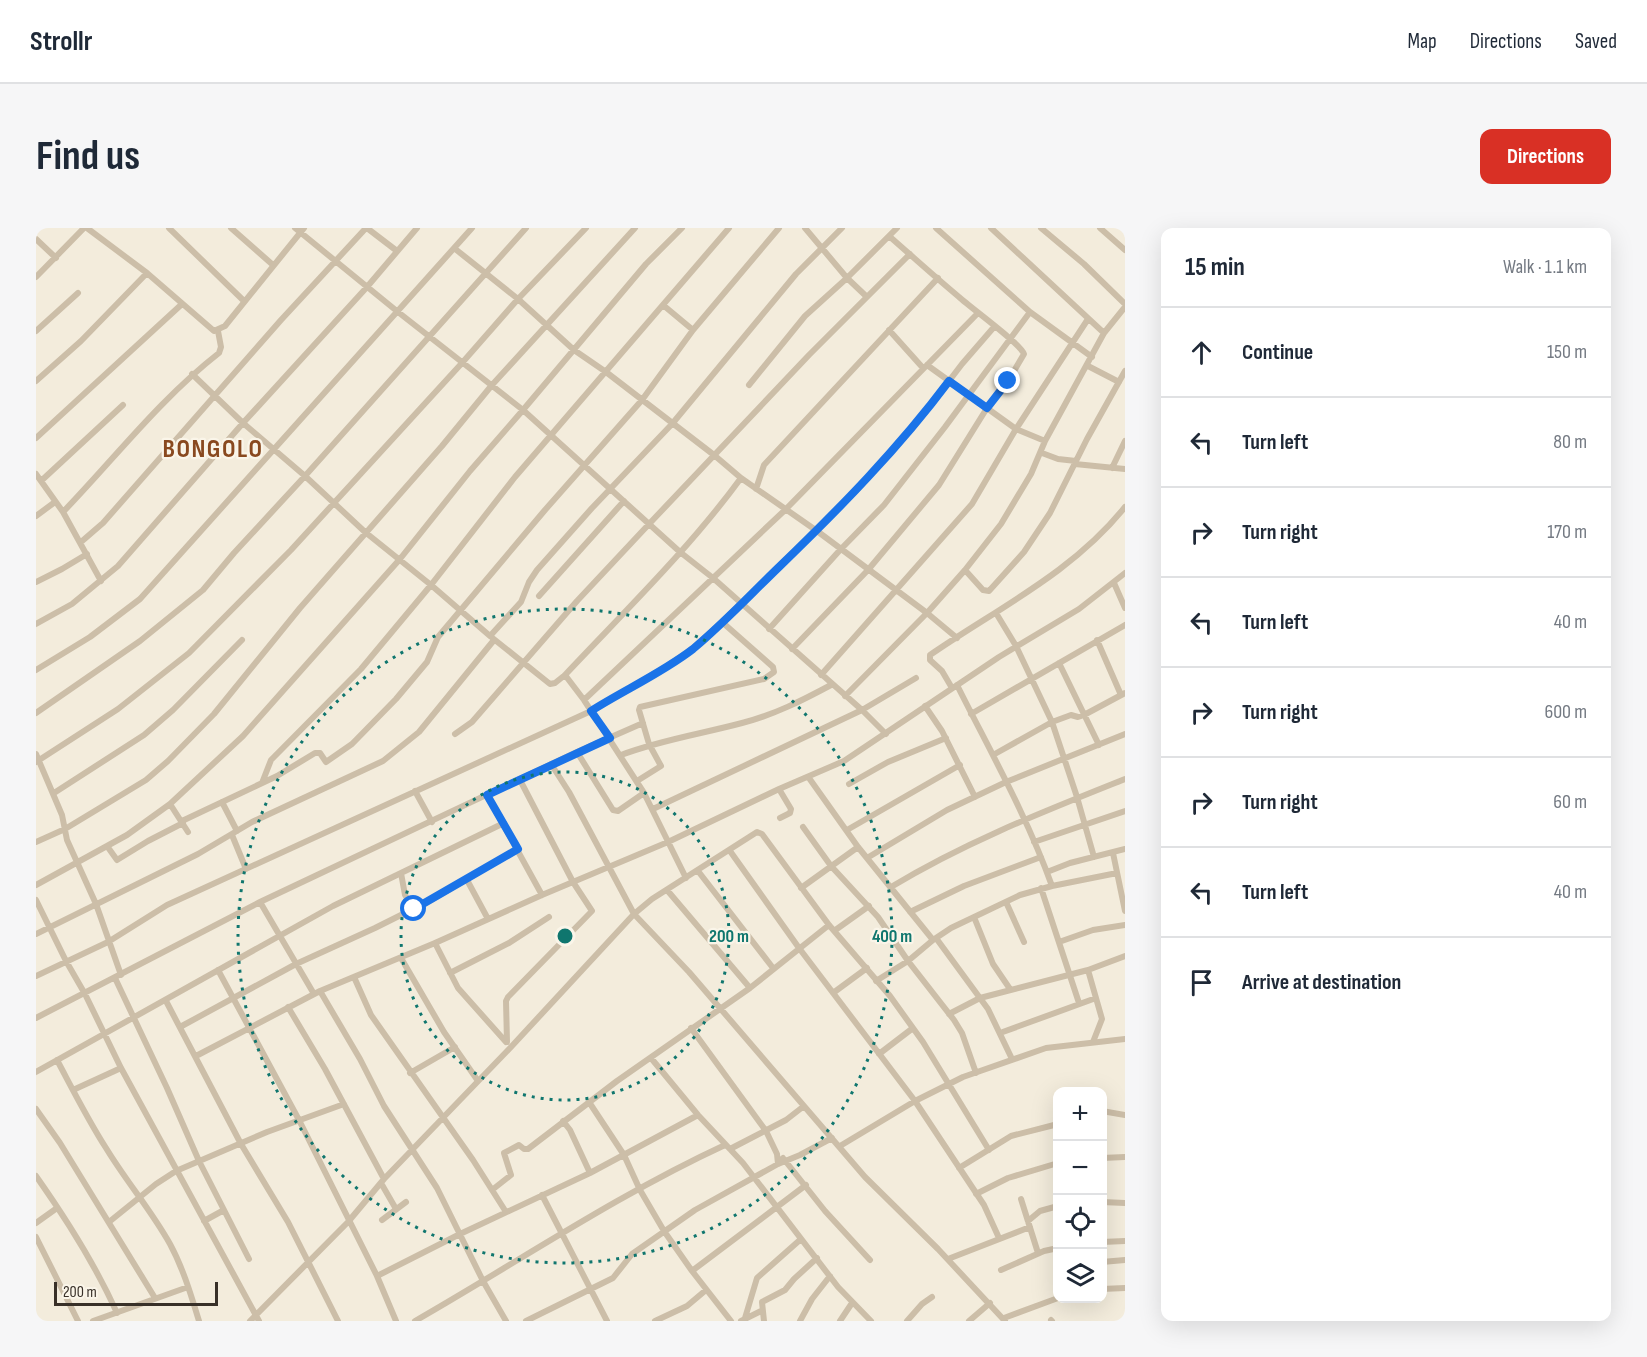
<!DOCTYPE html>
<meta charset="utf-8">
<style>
:root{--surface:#fff;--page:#f6f6f7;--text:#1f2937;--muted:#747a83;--line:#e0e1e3;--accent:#d93025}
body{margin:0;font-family:"Sofia Sans Condensed",sans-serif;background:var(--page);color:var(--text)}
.controls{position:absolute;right:18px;bottom:18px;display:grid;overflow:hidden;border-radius:12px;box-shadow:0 6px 24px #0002}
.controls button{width:54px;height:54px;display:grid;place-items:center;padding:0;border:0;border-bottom:2px solid var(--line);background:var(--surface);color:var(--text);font:30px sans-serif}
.scale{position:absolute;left:18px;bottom:15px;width:164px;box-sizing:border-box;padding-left:6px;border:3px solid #383028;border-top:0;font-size:16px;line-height:21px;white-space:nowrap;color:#383028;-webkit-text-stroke:4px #faf5e9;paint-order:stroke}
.stop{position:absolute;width:18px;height:18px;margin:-14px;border:4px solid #1a73e8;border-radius:50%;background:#fff}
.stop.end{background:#1a73e8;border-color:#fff;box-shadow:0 2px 6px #0008}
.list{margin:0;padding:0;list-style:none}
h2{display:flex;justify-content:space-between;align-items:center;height:78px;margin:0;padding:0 24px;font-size:26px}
h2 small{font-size:20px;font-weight:400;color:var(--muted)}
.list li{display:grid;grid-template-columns:39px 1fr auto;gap:18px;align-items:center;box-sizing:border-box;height:90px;padding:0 24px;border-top:2px solid var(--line)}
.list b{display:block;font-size:22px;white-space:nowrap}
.list em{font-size:20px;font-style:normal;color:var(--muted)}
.icon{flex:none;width:33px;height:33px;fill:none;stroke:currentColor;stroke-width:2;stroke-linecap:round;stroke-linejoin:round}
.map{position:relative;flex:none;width:1089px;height:1093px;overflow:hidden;border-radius:12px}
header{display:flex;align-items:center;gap:36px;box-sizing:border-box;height:84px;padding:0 30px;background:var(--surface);border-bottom:2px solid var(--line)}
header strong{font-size:28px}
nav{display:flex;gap:33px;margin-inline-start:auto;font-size:21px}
.intro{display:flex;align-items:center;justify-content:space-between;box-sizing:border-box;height:144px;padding:0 36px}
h1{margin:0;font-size:42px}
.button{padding:15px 27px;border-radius:12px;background:var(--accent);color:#fff;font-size:21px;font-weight:700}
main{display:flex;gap:36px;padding:0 36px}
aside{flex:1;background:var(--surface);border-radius:12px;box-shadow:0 6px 24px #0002}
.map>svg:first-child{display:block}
</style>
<header>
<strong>Strollr</strong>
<nav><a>Map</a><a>Directions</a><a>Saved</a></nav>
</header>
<div class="intro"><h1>Find us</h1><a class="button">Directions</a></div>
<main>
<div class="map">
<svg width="1089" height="1093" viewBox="0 0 1089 1093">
<rect width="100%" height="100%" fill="#f3ecdc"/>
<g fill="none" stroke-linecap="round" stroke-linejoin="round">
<path stroke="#ccbea8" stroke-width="6" d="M 51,0 L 111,45 L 178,103 L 189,98 L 268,0
M 133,0 L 208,73
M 195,0 L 237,37
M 259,0 L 362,84 L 487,182 L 644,324 L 677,350 L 826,482 L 850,506
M 331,0 L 361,23
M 769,0 L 811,50 L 831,69
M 900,0 L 994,84 L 1056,129
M 955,0 L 1068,105
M 1005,0 L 1048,36 L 1089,76
M 1064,0 L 1089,22
M 0,11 L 20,30
M 418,20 L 482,71 L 538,122 L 570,144 L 678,227 L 705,250 L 781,303 L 891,385 L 921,410
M 0,49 L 48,0
M 627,77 L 657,102
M 853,102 L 887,140
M 0,103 L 42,65
M 891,137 L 980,201 L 1009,213
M 1052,138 L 1083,154
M 156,146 L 207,195 L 269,248 L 329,304 L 395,357 L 454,408 L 514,456 L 519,455 L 529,447 C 589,383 653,321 705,250
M 0,153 L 45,113 L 111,45
M 713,157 L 769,88 L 811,50 L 861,0
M 0,210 L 146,76
M 1006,225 L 1022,231 L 1040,233
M 1039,236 L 1089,241
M 1076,240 L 1089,213
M 0,246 L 27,284 L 65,353
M 5,253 L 87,177
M 720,261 L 728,237 L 902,50
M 27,284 C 79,230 124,171 183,125 L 185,119 L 182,103
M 0,288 L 19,274
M 45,314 L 67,295 L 245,92 L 330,0
M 929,342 L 947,362 L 953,363 L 988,324 L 1014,285 L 1051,211 L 1089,143
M 0,354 L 26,341 L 51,326
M 1078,355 L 1089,380
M 503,368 L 588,273
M 960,385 L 980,418 L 1016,494 L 1041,569 L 1058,629
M 0,396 L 36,376 L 82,338 L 207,195 L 331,59 L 381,0
M 733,401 L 804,322 L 848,277 L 909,199 L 994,84
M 454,408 L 485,374 L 493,354 L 501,342 L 556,280 L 636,196 L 760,46 L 806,0
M 1061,412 L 1085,467
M 756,421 L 832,342 L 903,257 L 951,180 L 972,153 L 988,126 C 985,116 935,80 923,69 C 899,49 877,29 853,8
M 1023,435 L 1063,517
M 0,442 L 54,409 L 104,371 L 436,0
M 529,447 L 548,472 L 608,565 L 650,650
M 785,447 L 936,276 L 980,201 L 1052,91
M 921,457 C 954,523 991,588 1016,658
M 916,460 L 906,443 L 894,432 L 894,427 C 962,380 1036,345 1089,279
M 809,468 L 891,385 L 929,342 L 965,296 L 995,246 L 1009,213 L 1068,105 L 1089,79
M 548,472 L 749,282 L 942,85
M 889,478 L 906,503 L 939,569
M 0,485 L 104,413 L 167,362 L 198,325 L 269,248 L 490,0
M 935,486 L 1089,397
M 419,506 L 436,494 L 541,373 L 614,295 L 773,127 L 874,26
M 541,524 L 577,582 L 582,583 L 608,565
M 0,526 L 26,587 L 31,612 L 60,676 L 85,747
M 585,527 C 624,512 665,506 706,495 C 738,487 767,472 795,457
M 957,527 L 1016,494 L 1035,487 L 1042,489 L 1048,487 L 1089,465
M 0,534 L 82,481 L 153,425 L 255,322 L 426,135 L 482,71 L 550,0
M 515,536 L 533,564 L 598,686 L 653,744 L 829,949 L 902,1021 L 969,1093
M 773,550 L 822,619 L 897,712
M 601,553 L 625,538 L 613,516 L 603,482 L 604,479 L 728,451 L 738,444 L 737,439 L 686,394
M 226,555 L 235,532 L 325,441 L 395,357 L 479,249 L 693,0
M 813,556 L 852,534 L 910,510
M 743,561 L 755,581 L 754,585 L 744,590
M 379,563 L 396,594
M 18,565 L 108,507 L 137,482 L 206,412
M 451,567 L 506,667
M 186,574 L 201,603
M 134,576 L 152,604
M 617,581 L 826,482 L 880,450
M 146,593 L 241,548 L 279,525 L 284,525 L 290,534 L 316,516 L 360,471 L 391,434 L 402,409 L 509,282 L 606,172 L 657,102 L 743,0
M 767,599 L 795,638 L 842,689 L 872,733 L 918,792 L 926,805 L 940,845
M 811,602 L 924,537
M 196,607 L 210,641
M 0,614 L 29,601 L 110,552 L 132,533 L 178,486 L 264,380 L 406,218 L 456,157 L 599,0
M 998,614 L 1089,583
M 71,618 L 81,632 L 112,613 L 147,595
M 694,623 L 763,720 L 879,873 L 948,977 L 963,1010
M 1077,625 L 1089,683
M 831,630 L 911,582 L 970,554 L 1089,506
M 662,643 L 737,740
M 1011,644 L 1034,635 L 1089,621
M 365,645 L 369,667 L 378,681
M 431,652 L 452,691
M 0,657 L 91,607 L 134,576 L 207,508 L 364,331 L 434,243 L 487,182 L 610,36 L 646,0
M 855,659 C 929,614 1009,583 1089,551
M 765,660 L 822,619
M 1005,660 L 1043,775
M 631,662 L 714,760 L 793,697
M 0,672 L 30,733 L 49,766 L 85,840 L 223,1093
M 224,674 L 278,766
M 970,674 L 988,714
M 874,684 L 928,658 L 1005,629
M 938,689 L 957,736 L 974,761
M 798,703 L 833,678
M 0,706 L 162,626 L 216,594 L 347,533 L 383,504 L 458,412
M 900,710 L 952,781 L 976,831
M 1023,714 L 1057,702 L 1089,697
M 399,715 L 422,760 L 470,814
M 365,730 L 408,804 L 442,853
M 182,742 L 263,892 L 341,1048 L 360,1093
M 1052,742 L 1066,791 L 1057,814
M 414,745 L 473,715 L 513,689
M 0,748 L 72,714 L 131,677 L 555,483 L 631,438 L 656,421 L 686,394 L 820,263 L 884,191 L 926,136 L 958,99
M 318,749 L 335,787 L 437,932 L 470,984
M 79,750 L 131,860 L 163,933 L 213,1031
M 840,753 L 872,733 L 897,712 L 915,700 L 984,667 L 1016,658 L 1081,645
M 284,763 L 324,831 L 348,878 L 401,960 L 447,1053 L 470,1093
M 797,765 L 831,740
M 130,773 L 205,916 L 252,994 L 302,1093
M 252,779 L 289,841 L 348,951
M 913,786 L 944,770 L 1052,742 L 1089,728
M 0,790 L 224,674 L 541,524 L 607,495
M 144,799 L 260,736 L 339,700 L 397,671 L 482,621
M 655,800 L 730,903 L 741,926 L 742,936
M 964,805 L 1060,770
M 471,814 L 470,773 L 472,769 L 556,683 L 537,654 L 484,552
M 843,826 L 877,800
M 160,828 L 284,763 L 399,715 L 506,667 L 632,614 L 743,561 L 808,533 L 963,429 L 1043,381 L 1089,345
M 615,830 L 662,887 L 707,935 L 802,1059 L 835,1093
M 21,832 C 37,862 52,892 70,920 C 90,953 115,982 134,1016 C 147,1040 155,1067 163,1093
M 0,844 L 297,678 L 468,595
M 374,845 L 419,819
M 37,862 L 85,840
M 553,874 L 588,927 L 604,962 L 628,1003 L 656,1043 L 695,1093
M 0,881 L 24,915 L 119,1070
M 1066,883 L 1089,887
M 527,893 L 534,902 L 554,945
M 804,918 L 879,873 L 927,849 L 1010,820 L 1089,811
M 694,921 L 750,892 L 768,878
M 747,930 L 789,983 L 834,1032
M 1066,930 L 1089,929
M 923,940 L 975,908 L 1022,896
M 0,948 C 31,992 59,1036 81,1085
M 345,955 L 360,981
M 456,962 L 475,947 L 468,925 L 483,917 L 488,921 L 492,921 L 581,853 L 714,760
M 940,966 L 972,950 L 1022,935
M 506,967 L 571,1093
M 985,971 L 1002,1025
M 1066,974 L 1089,975
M 346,992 L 370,974
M 168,993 L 188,982
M 992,993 L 1004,983 L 1022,978
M 73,994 L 120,956 L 140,943 L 231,904 L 308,876
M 0,995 L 21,980
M 0,1009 L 42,1093
M 1066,1014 L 1089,1013
M 912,1031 L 994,999
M 1066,1034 L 1089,1032
M 965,1042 L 1008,1023 L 1022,1020
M 656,1043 L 770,957
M 341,1048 L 424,1006 L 554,945 L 662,887
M 1066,1061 L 1089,1060
M 709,1090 L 721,1050 L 765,1011
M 968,1090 L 1022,1070
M 1015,1092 L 1016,1093
M 57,1093 L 152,1059
M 214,1093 L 312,994 L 348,951 L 475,819 L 598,686 L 616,671 L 721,604 L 726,606 L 793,697 L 854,768 L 887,814 L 953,922
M 379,1093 C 482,1034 581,967 689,917
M 490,1093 L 577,1050 L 596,1026 L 659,982 L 742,936 L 764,927 L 796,910
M 619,1093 L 651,1078 L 670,1062
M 705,1093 L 725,1083
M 728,1093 L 726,1074 L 749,1062 L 758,1051 L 781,1030
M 764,1093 L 776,1071 L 794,1048
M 804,1093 L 816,1075
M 871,1093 L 886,1076 L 896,1069
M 933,1093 L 954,1075"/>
</g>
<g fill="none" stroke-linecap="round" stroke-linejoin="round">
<path stroke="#1a73e8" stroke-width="8" d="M 378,681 L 482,621 L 451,567 L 574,510 L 555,483 C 588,462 626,445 657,421 C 687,396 715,366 743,339 C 804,280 862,221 913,153 L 951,180 L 972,153"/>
</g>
<g fill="none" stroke="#0f766e" stroke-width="3" stroke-dasharray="3 6">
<circle cx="529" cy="708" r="164"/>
<circle cx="529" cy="708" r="327"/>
</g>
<g text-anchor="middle" stroke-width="4.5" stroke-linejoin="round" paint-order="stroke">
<g font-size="26" font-weight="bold" letter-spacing="1.5" fill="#89491f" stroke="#faf5e9">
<text x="177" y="229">BONGOLO</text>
</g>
</g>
<circle cx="529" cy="708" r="9" fill="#0f766e" stroke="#faf5e9" stroke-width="3"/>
<g font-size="18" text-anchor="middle" font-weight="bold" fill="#0f766e" stroke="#faf5e9" stroke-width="4.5" stroke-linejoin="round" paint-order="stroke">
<text x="693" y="714">200 m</text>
<text x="856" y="714">400 m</text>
</g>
</svg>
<div class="controls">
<button>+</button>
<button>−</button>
<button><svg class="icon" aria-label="locate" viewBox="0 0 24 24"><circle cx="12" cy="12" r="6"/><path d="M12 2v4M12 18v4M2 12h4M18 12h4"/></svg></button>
<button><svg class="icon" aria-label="layers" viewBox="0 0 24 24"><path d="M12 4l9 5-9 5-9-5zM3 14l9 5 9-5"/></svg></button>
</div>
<div class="scale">200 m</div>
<div class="stop" style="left:378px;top:681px"></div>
<div class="stop end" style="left:972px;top:153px"></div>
</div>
<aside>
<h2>15 min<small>Walk · 1.1 km</small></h2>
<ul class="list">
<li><svg class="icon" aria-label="ahead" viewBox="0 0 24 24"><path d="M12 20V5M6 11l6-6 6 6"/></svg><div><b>Continue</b></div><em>150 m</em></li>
<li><svg class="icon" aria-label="left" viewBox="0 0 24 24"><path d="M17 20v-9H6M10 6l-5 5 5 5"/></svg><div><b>Turn left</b></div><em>80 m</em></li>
<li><svg class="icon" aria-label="right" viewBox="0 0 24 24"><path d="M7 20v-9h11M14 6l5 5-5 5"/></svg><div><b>Turn right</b></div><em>170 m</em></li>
<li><svg class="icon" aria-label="left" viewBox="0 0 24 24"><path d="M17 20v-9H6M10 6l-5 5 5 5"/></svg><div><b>Turn left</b></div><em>40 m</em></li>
<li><svg class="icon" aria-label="right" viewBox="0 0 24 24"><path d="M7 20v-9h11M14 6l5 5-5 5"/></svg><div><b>Turn right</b></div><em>600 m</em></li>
<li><svg class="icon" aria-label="right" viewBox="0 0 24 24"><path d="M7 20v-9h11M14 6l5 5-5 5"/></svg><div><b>Turn right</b></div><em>60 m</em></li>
<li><svg class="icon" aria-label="left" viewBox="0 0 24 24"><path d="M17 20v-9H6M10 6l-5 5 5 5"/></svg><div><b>Turn left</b></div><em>40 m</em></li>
<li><svg class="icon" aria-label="arrive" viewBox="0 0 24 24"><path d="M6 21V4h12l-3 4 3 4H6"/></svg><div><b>Arrive at destination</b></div></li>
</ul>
</aside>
</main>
